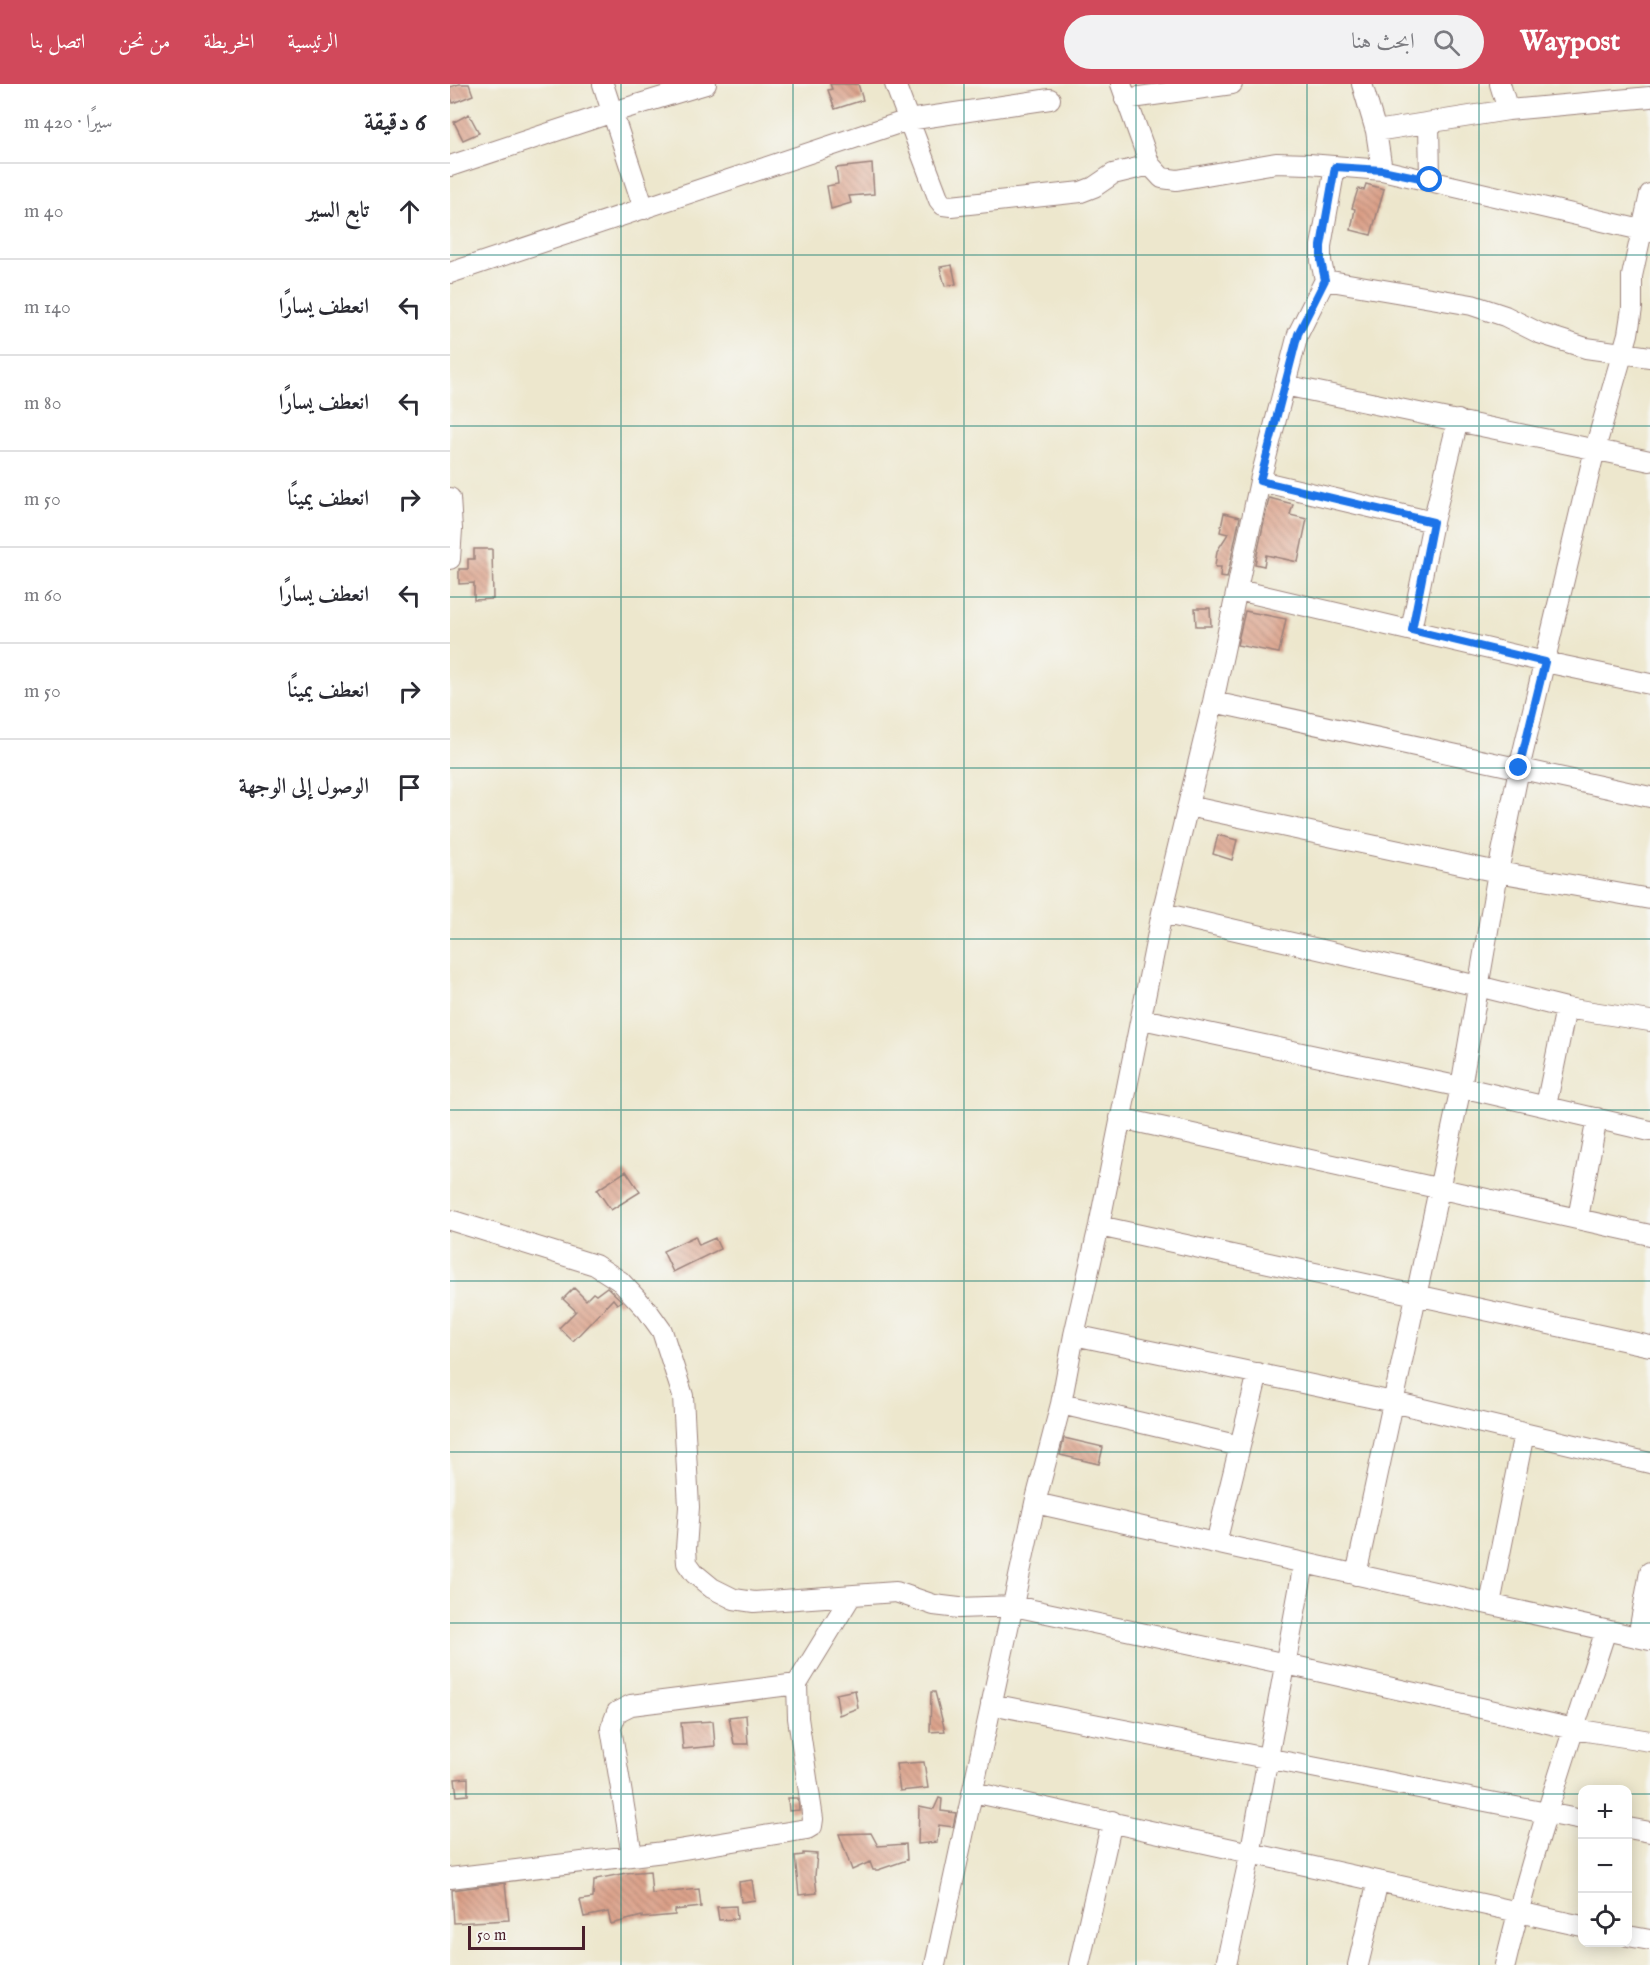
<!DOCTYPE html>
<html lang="ar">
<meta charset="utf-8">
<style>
:root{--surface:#fff;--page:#f2f2f3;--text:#2b2b33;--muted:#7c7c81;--line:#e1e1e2;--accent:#d1495b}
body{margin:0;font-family:"IM FELL English",Amiri,serif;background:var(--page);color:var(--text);direction:rtl}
.controls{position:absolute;right:18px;bottom:18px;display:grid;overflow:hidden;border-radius:12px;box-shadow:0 3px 15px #0003}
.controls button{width:54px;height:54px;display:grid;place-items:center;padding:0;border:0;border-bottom:2px solid var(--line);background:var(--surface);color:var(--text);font:30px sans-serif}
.scale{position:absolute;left:18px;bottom:15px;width:117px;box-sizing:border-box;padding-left:6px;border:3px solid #4a1f2b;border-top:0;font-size:16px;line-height:21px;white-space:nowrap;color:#4a1f2b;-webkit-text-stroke:4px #f6f6f2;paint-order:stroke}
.stop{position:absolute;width:18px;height:18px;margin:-14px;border:4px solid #1a73e8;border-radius:50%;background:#fff}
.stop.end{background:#1a73e8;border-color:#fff;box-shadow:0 2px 6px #0008}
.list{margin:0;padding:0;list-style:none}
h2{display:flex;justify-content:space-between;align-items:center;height:78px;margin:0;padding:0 24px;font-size:26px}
h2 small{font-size:20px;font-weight:400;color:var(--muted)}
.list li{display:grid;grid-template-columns:39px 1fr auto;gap:18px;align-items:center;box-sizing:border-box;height:96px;padding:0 24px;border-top:2px solid var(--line)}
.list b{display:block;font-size:22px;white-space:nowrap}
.list em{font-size:20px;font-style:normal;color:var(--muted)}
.icon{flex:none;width:33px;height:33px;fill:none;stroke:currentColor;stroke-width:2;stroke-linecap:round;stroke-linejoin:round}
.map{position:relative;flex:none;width:1200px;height:1881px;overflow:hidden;direction:ltr}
header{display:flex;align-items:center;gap:36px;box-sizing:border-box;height:84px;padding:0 30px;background:var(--accent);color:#fff}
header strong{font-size:28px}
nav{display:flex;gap:33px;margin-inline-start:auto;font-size:21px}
.search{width:420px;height:54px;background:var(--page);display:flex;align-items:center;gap:15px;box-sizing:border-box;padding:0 21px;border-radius:33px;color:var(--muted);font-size:22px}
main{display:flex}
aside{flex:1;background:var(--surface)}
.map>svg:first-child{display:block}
</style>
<header>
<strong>Waypost</strong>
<div class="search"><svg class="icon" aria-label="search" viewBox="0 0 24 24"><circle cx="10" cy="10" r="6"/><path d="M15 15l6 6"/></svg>ابحث هنا</div>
<nav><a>الرئيسية</a><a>الخريطة</a><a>من نحن</a><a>اتصل بنا</a></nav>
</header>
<main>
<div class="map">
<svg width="1200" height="1881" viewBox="0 0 1200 1881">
<defs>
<pattern id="building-back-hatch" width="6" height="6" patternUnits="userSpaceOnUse" patternTransform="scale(1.5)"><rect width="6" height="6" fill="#da9e85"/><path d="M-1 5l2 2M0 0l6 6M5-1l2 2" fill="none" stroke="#b3806d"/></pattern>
</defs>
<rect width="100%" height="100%" fill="#f6f6f2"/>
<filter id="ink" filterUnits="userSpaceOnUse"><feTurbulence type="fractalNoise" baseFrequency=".0167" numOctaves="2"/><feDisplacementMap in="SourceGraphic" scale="12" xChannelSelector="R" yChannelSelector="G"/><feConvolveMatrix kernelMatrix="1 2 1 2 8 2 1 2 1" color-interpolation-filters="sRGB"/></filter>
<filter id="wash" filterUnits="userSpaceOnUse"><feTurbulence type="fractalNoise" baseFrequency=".008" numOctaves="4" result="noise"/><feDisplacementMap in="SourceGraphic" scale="24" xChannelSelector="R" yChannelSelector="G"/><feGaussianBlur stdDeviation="1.35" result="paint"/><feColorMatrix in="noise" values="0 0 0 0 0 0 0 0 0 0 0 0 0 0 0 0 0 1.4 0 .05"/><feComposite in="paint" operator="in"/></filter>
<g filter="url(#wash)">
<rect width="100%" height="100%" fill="#ede7cd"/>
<g id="blocks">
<path fill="url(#building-back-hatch)" d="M 9,0 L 19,0 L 23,11 L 3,19 L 0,11 L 0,3 Z
M 380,0 L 408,0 L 413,16 L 385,25 L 378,6 L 382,5 Z
M 19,30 L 29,49 L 13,56 L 4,38 Z
M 422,80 L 424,110 L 399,112 L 401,119 L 381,125 L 377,102 L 388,100 L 386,84 Z
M 916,100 L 934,105 L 921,151 L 901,146 L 905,125 L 902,124 L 908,105 L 914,106 Z
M 502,181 L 506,200 L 495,202 L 490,183 Z
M 819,414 L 843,420 L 840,431 L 857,435 L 848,478 L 816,471 L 814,482 L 805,480 Z
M 774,429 L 790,433 L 777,494 L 770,493 L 771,483 L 765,483 L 767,467 L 778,450 L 770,448 Z
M 24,465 L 42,465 L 43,515 L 24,516 L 24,499 L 9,500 L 9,485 L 18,485 L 18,475 L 24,475 Z
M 745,524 L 760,524 L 761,542 L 746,542 Z
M 795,527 L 836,535 L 829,569 L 787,561 Z
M 768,751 L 787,756 L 782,776 L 763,770 Z
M 176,1087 L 190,1108 L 161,1126 L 147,1106 Z
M 245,1152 L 249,1161 L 265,1154 L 270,1165 L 223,1188 L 213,1167 Z
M 157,1203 L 172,1217 L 167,1220 L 163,1215 L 123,1257 L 109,1244 L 126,1227 L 113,1215 L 124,1204 L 136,1216 L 143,1209 L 146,1211 Z
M 614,1354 L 653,1363 L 649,1380 L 610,1371 Z
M 405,1606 L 408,1624 L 389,1631 L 386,1610 Z
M 481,1608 L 485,1608 L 495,1647 L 480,1648 Z
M 296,1631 L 298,1660 L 284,1660 L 279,1633 Z
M 263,1637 L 265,1662 L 233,1665 L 231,1639 Z
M 474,1678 L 478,1704 L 450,1707 L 446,1680 Z
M 18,1694 L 18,1711 L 7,1712 L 5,1695 Z
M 338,1714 L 348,1714 L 349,1726 L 339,1727 Z
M 489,1714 L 492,1715 L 491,1727 L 506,1729 L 503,1743 L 489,1741 L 487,1758 L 468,1760 L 469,1722 L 484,1725 Z
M 421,1749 L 428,1762 L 456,1760 L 457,1776 L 428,1786 L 423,1786 L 420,1778 L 402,1786 L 389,1750 Z
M 353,1769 L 367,1770 L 365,1792 L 367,1809 L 349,1811 L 345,1772 L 353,1771 Z
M 200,1787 L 202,1810 L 249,1805 L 251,1823 L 225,1826 L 225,1831 L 192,1834 L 192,1832 L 161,1840 L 158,1828 L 134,1833 L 130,1816 L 143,1814 L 144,1797 L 146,1797 L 146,1795 L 176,1789 Z
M 302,1796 L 305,1816 L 291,1818 L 289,1798 Z
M 55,1799 L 59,1836 L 4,1839 L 2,1806 Z
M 286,1822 L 287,1835 L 269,1836 L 267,1823 Z"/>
</g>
</g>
<g filter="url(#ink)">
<use href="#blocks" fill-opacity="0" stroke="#9c837c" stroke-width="1.5"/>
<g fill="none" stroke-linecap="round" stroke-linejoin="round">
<g stroke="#9c837c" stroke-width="22">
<path id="minor" d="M 153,0 L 194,125
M 445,0 L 489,116 L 493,121 L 501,122 L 631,108 L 644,103 L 663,90 L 700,81
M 671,0 L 700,81 L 712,94 L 727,96 L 826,79 L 859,80 L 932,86 L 1200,148
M 912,0 L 926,47 L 932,86
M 1050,0 L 1058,26
M 675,15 L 782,0
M 979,39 L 980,96
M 926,47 L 1058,26 L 1200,13
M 0,82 L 163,28 L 256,0
M 0,189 L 458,36 L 600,15
M 875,196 L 1022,221 L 1055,232 L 1089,249 L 1136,264 L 1200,273
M 834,301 L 1200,377
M 810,397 L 983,438
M 0,414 L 2,445 L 0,475
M 788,506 L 1095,578 L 1200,600
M 961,546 L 983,438 L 1008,336
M 763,618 L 1200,713
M 738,722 L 1048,788 L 1200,815
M 712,829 L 1028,902 L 1116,924 L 1200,937
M 692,935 L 1011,1003 L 1200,1047
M 1096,1022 L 1116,924
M 670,1034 L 1200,1151
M 1128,1134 L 1147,1034
M 0,1136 L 145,1181 L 170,1197 L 197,1226 L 212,1247 L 233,1312 L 239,1423 L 236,1465 L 237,1479 L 245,1490 L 262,1504 L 284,1515 L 304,1518 L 446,1508 L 484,1521 L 509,1524 L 564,1522 L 836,1580 L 1124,1645 L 1200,1657
M 649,1142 L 1200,1262
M 624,1251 L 943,1318 L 1200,1379
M 611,1320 L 790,1362
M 585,1419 L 1200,1556
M 766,1459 L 808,1289
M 906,1491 L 1011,1003 L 1048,788 L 1069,685 L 1145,365 L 1178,250 L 1182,224 L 1182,192 L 1200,110
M 1040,1520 L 1074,1349
M 1188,1553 L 1200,1488
M 541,1620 L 1132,1736
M 523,1708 L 1132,1842
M 1178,1744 L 1200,1748
M 182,1771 L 161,1644 L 167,1628 L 181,1621 L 347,1600
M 0,1794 L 222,1767 L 357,1745 L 362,1742 L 363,1735 L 348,1634 L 347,1600 L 401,1512
M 1178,1852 L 1200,1856
M 485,1881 L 585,1419 L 611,1320 L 624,1251 L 649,1142 L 712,829 L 763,618 L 810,397 L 848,250 L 875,196 L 871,177 L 871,162 L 885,83
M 629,1881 L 662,1737
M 776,1881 L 800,1771 L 854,1479
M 908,1881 L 928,1797
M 1055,1881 C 1082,1767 1120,1657 1156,1546"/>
</g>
<use href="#minor" stroke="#fff" stroke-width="20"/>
</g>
</g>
<g fill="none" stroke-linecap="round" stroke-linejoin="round" filter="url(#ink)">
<path stroke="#1a73e8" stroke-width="8" d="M 980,96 L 932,86 L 885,83 L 871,162 L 871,177 L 875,196 L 848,250 L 810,397 L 983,438 L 962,546 L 1095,578 L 1069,684"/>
</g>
<path fill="none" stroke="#0f766e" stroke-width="1.5" stroke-opacity="0.55" d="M 171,0 L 171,1881M 343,0 L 343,1881M 514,0 L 514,1881M 686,0 L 686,1881M 857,0 L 857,1881M 1029,0 L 1029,1881M 0,171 L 1200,171M 0,342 L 1200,342M 0,513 L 1200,513M 0,684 L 1200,684M 0,855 L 1200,855M 0,1026 L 1200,1026M 0,1197 L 1200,1197M 0,1368 L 1200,1368M 0,1539 L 1200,1539M 0,1710 L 1132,1710M 1178,1710 L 1200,1710"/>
</svg>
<div class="controls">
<button>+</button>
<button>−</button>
<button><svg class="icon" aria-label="locate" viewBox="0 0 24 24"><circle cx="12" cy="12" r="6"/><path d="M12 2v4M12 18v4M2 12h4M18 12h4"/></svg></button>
</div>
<div class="scale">50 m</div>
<div class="stop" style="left:980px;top:96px"></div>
<div class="stop end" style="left:1069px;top:684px"></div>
</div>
<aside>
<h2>6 دقيقة<small>سيرًا · 420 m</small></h2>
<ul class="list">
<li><svg class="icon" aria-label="ahead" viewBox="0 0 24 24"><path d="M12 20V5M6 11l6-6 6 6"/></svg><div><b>تابع السير</b></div><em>40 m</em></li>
<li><svg class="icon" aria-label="left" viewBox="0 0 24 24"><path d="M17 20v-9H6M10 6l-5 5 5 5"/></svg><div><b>انعطف يسارًا</b></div><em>140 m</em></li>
<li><svg class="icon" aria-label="left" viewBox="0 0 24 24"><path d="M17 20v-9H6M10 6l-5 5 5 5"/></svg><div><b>انعطف يسارًا</b></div><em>80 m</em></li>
<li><svg class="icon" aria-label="right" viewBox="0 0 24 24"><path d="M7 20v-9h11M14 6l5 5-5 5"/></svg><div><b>انعطف يمينًا</b></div><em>50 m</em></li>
<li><svg class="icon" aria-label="left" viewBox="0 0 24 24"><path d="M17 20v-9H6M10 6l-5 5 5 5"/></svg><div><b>انعطف يسارًا</b></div><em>60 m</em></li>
<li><svg class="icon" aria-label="right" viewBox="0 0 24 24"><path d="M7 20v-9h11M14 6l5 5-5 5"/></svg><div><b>انعطف يمينًا</b></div><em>50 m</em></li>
<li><svg class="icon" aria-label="arrive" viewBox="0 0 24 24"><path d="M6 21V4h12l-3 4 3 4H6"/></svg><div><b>الوصول إلى الوجهة</b></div></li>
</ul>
</aside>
</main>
